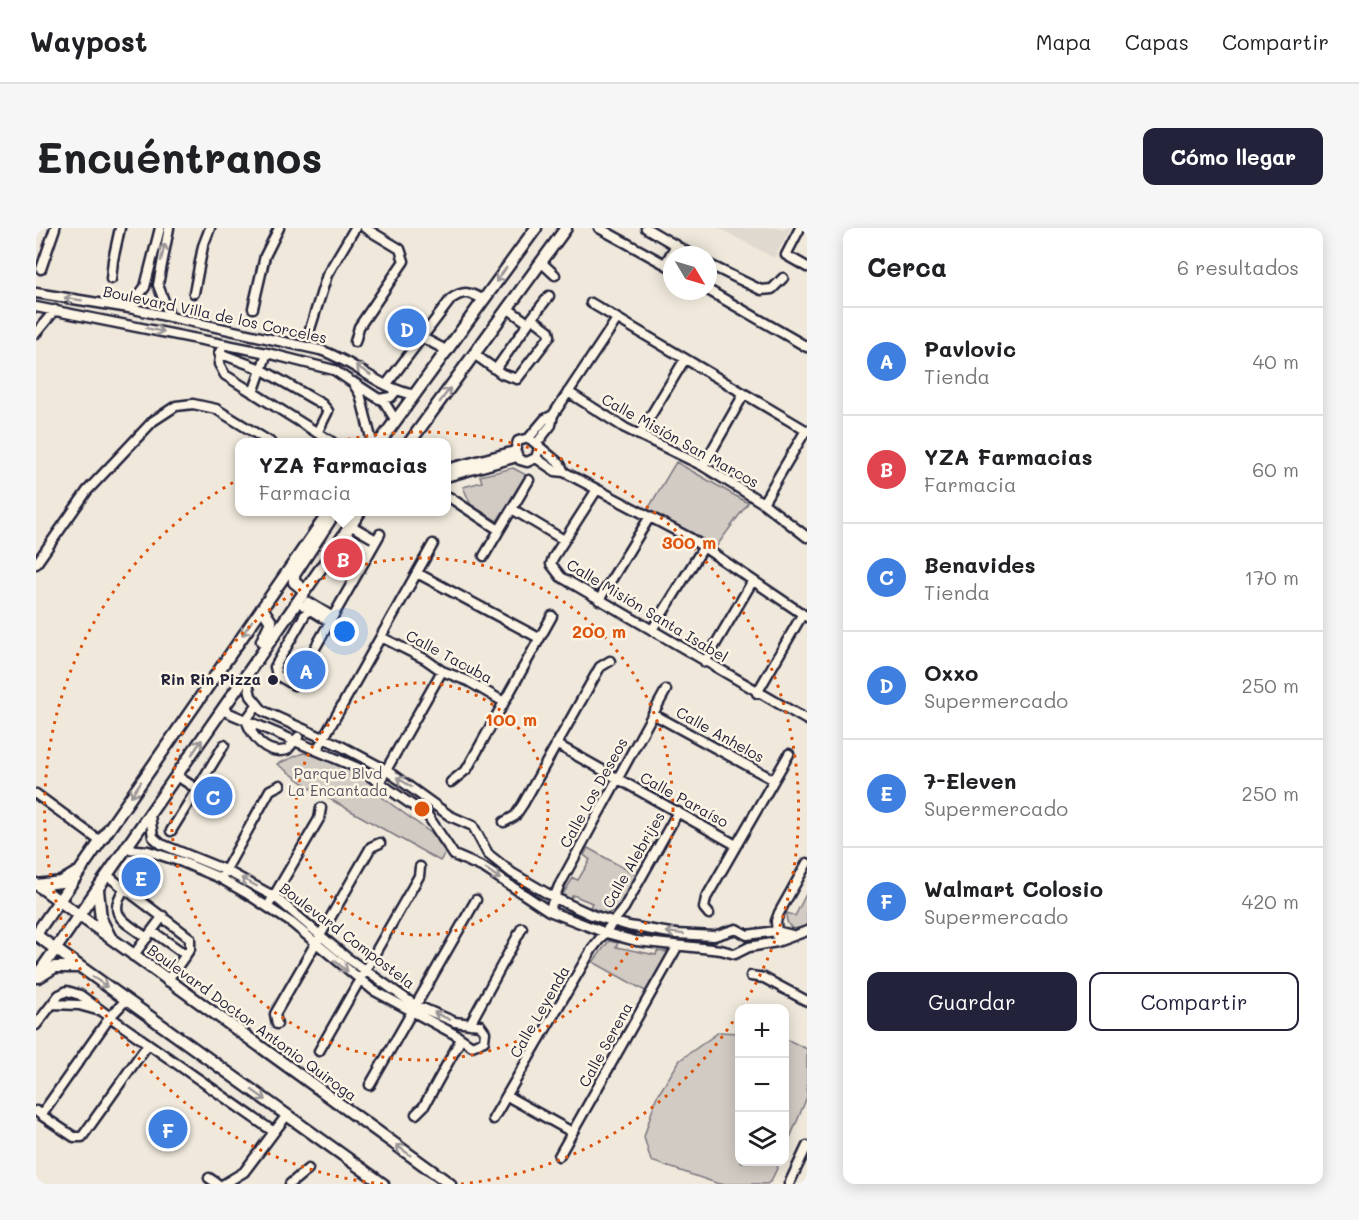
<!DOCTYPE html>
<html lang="es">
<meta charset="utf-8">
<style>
:root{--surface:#fff;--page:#f6f6f6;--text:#202124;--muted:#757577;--line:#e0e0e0;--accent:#22223b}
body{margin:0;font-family:Mali,sans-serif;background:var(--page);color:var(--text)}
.controls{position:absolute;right:18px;bottom:18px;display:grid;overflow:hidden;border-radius:12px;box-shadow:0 3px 15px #0003}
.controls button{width:54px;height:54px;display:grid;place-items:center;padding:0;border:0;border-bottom:2px solid var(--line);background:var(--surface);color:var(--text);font:30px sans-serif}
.compass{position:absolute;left:627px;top:18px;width:54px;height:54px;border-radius:50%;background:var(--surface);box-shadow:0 3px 15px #0003;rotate:128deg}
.you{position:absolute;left:309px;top:404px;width:21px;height:21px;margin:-15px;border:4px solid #fff;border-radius:50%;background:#1a73e8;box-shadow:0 0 0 9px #1a73e833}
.badge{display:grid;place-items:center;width:39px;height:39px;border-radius:50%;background:var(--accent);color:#fff;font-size:20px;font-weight:700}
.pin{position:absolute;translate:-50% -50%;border:3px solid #fff;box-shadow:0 2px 6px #0006}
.popup{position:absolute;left:199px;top:210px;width:216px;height:78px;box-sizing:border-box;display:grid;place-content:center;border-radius:12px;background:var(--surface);filter:drop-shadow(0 2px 4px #0005);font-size:20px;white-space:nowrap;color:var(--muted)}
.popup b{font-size:22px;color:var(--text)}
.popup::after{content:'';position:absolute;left:50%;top:100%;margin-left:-12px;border:12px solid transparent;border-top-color:var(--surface)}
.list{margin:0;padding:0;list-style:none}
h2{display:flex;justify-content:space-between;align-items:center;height:78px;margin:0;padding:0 24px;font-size:26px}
h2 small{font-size:20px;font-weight:400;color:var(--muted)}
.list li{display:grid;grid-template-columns:39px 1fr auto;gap:18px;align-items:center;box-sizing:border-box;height:108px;padding:0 24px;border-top:2px solid var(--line)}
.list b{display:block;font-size:22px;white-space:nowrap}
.list p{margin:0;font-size:20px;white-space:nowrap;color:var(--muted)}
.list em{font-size:20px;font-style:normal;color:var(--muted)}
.actions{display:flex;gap:12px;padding:18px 24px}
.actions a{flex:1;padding:14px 0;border:2px solid var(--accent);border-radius:12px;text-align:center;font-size:21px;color:var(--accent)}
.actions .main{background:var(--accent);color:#fff}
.icon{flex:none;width:33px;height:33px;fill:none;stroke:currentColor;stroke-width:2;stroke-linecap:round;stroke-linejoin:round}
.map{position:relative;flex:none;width:771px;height:956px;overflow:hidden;border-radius:12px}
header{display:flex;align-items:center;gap:36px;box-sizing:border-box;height:84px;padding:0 30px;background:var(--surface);border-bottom:2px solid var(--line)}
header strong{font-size:28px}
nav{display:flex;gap:33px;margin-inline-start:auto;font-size:21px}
.intro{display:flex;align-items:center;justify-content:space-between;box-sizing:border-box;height:144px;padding:0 36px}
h1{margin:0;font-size:42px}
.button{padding:15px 27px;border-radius:12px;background:var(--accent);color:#fff;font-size:21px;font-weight:700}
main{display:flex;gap:36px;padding:0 36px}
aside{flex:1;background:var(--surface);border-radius:12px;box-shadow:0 3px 15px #0003}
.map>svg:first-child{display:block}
</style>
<header>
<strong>Waypost</strong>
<nav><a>Mapa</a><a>Capas</a><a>Compartir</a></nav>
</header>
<div class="intro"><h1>Encuéntranos</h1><a class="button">Cómo llegar</a></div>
<main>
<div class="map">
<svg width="771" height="956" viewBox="0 0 771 956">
<rect width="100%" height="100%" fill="#efe8db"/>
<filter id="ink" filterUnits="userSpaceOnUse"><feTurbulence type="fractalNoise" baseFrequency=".0167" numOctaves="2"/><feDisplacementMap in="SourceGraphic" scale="12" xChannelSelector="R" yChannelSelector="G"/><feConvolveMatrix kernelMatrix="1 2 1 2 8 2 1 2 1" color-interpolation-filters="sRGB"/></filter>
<g filter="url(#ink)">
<path fill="#e0d9cf" d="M 683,0 L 755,0 L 738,30 Z"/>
<path fill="#d1cbc3" stroke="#7a767f" stroke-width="1.5" d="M 640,234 L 712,275 L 680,319 L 612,281 Z
M 477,240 L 490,247 L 461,293 L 435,277 L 427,259 L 446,254 L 444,248 Z
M 267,525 L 297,532 L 351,563 L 347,570 L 395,605 L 410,624 L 404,633 L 276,561 L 241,536 Z
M 552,620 L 602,648 C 594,661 586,682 570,686 L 554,679 L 556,675 L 537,667 L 534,672 L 527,666 L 537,650 L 542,652 L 554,632 L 548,627 Z
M 771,664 L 771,699 L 757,701 C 752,697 749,692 751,685 L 759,688 Z
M 573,713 L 582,715 L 580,719 L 620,727 L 621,723 L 632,724 L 611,764 L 557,734 Z
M 683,804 L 703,805 L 704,934 L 744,934 L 735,953 L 731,956 L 683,956 L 615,933 L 608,909 L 620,870 L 644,832 Z
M 748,810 L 771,821 L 771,869 L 749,922 Z"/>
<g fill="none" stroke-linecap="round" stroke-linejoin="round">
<g stroke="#22223b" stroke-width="13">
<path id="minor" d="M 133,0 L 122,57 L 134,89
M 563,0 L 636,40
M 610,0 L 656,27
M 764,0 L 750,27 L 771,39
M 505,34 L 519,47
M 629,36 L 640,17
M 672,36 L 725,62 L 736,61 L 747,50
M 5,41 L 19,0
M 75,51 L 77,32 L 84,0
M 672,62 L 771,119
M 0,65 L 93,80 L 284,122 C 318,133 344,161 379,167
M 158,65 L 167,18 L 174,0
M 555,75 L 771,203
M 0,79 L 231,125 L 298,142 L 317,155 L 324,166 L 336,214
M 93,80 L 109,59 L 124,0
M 217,80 L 229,28 L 243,0
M 471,80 L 492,95
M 496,90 L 513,68
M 274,101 L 291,47 L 319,0
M 0,105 L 19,82
M 385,109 L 412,123
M 319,114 L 323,99 L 368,33 L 364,21 L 329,0
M 186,116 L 183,136 L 189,147 L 296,214
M 183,125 L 225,141 L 286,176 L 292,183 L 281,205
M 438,126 L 466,146 L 481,151 L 514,108 L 513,103 L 496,90 L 460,141
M 317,154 L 343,171 L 355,169 L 360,163
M 350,157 L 415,71 C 428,62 434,64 448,72
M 532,164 L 589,200 L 667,238 L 727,275 L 771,309
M 217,165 L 231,125
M 347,172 L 360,193
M 603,207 L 649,131
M 493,210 L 509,191 L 517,187 L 581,91
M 501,215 L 515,197 L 517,187
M 503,220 L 500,230 L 491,234 L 484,232 L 479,223 L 482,213 L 493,210 L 524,236 L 528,244
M 500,230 L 519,243 L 528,244 L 654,310 L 771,389
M 667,238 L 708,166
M 410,241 L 479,223
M 410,249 L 481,229
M 560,263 L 517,330 L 515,336 L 525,349 L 771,492
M 413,269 L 463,302
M 727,275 L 770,202
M 476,281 L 528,312
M 314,297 L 340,312
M 308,306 L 335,321
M 448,328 L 493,252
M 0,336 L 51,263 L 117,193 L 140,178 L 157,176 L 180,181 L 234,214
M 381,345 L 503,410
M 563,372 L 613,290
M 272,374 L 297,389
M 275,376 L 239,439 L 241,447 L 258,457 L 344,306
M 268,378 L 294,394
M 616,402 L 667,320
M 345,409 L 389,431 L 406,443 L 432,453 L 468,474
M 669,434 L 716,354
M 210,447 L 215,468 L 227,483 L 305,518 L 350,542 L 414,588 L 437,598 L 452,626 L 476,645 L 519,670 L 556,687 L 593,698 L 640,706 L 678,708 L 700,701 L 711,707 L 740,703 L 756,707
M 721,465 L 766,387
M 221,477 L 210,492 C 217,510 230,527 251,522 L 262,509
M 186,482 L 322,540 L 392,588 L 418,627 L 448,640 L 513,683 L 570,705 L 600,713 L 685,722 L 699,726 L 713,719 L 741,714 L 771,703
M 617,486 L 738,552
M 520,516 L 700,617
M 281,522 L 397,316
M 344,553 L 406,443
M 415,554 L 431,541 L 516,388
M 161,561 L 188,517
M 0,566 L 64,613
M 468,594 L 479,588 L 487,576 L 564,439 L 574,433
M 135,603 L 161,561 L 141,548
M 91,621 L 112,623 L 146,634 L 184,650 L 210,665 L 256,695 L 337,762 L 420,807 L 436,818 L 448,813 L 449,804 L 444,797 L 419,794 L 379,777 L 310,729 L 239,669 L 189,642 L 125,616 L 117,609 L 114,587
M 188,645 L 234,562 L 244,557
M 72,648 L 154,710 L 154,721 L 131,753
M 89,660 C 69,688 90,694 111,710
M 232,678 L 283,591 L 285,580
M 513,683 L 523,658 L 630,462
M 673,686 L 668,680 L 670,670 L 753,526
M 116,703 L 150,727
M 741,708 L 740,693 L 743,685 L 771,635
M 97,728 L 127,688
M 715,748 L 728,750 L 771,773
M 90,772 L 74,789 L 238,904 L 208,944 L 188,956
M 16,776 L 43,777 L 61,782
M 241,796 L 239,786 L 335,619 L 344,615
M 434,796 L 486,700
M 0,797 L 23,767 L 31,763 L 44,767 L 74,789 L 5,887 L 0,883
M 283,823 L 383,648 L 384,639
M 334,857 L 440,672
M 471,868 L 536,904
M 380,886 L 388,878 L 425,811
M 5,887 L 38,909 L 46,909 L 112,816
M 457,891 L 556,721 L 588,680 L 642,584
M 238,904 L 251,887
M 523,928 L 641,719
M 173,950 L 182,956
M 254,956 L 272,941
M 753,956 L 771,918"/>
</g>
<g stroke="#22223b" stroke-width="15">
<path id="major" d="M 344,214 L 500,0
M 374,214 L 530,0
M 268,362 L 258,354 L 258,347 L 296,289
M 226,380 L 235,394 L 226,413
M 0,656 L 414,956
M 1,657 L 25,654 L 40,645
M 62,662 L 65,691 L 74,709
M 0,706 L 293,284
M 0,707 L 347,956
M 0,749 L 324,284
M 3,749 L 19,739 L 41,739"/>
</g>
<use href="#minor" stroke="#fcf5e5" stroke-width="8"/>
<use href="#major" stroke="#fcf5e5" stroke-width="10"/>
</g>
<defs><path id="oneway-shaft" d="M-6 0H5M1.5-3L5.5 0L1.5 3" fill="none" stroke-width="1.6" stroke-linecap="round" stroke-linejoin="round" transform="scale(1.5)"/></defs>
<g stroke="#9a9698">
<use href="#oneway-shaft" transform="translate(127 24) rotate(-77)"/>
<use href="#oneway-shaft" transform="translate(465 47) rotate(126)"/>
<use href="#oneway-shaft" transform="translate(37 71) rotate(-171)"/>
<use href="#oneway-shaft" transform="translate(119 102) rotate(12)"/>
<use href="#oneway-shaft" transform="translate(327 142) rotate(-147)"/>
<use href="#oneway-shaft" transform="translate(409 167) rotate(-54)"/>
<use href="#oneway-shaft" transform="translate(211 400) rotate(125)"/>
<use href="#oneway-shaft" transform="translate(161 519) rotate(-56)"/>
<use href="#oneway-shaft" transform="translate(368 554) rotate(-146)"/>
<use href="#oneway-shaft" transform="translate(100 561) rotate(124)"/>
<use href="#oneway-shaft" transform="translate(457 646) rotate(35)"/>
<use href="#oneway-shaft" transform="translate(213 654) rotate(-152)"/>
<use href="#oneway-shaft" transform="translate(639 705) rotate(-173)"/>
<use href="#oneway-shaft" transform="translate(305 738) rotate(40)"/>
<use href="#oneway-shaft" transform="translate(64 754) rotate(35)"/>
<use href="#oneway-shaft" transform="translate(406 788) rotate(-155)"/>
<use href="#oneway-shaft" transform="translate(223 867) rotate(35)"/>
<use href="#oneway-shaft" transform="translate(367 922) rotate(-144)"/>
</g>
</g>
<g fill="none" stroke="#de560e" stroke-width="3" stroke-dasharray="3 6">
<circle cx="386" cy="581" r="126"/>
<circle cx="386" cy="581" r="251"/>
<path d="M702 786A377 377 0 0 1 425 956M347 956A377 377 0 1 1 707 778"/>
</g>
<circle fill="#22223b" stroke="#fcf5e5" stroke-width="2" cx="237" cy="452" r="6"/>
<g text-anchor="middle" stroke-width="5" stroke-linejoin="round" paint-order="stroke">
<g font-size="15" fill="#22223b" stroke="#fcf5e5">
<text transform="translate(179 87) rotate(12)" y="5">Boulevard Villa de los Corceles</text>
<text transform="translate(644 213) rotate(29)" y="5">Calle Misión San Marcos</text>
<text transform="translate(611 383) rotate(31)" y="5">Calle Misión Santa Isabel</text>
<text transform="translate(413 429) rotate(28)" y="5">Calle Tacuba</text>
<text transform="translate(684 507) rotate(29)" y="5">Calle Anhelos</text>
<text transform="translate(558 565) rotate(-61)" y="5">Calle Los Deseos</text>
<text transform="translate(648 572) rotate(29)" y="5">Calle Paraíso</text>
<text transform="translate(598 632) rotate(-60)" y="5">Calle Alebrijes</text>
<text transform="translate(311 708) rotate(37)" y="5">Boulevard Compostela</text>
<text transform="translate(504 784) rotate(-60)" y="5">Calle Leyenda</text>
<text transform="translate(216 795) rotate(36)" y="5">Boulevard Doctor Antonio Quiroga</text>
<text transform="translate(570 817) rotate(-61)" y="5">Calle Serena</text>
</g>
<g font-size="15" font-weight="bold" fill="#22223b" stroke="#fcf5e5" text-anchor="end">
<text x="225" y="457">Rin Rin Pizza</text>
</g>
<g font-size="15" fill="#575564" stroke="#fcf5e5">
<text x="302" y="551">Parque Blvd<tspan x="302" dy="17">La Encantada</tspan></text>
</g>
</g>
<circle cx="386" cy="581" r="9" fill="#de560e" stroke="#fcf5e5" stroke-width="3"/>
<g font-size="18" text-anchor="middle" font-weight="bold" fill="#de560e" stroke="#fcf5e5" stroke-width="5" stroke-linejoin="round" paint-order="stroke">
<text x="653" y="321">300 m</text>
<text x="563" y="410">200 m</text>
<text x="475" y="498">100 m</text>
</g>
</svg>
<div class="controls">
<button>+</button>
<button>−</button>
<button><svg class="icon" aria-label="layers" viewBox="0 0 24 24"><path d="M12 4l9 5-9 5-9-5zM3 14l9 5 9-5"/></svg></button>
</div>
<svg class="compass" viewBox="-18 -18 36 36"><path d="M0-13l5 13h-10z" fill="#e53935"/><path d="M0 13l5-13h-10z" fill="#757577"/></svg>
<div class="you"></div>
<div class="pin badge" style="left:270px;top:442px;background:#3f7fe0">A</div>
<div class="pin badge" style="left:307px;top:330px;background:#e0444e">B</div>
<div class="popup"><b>YZA Farmacias</b>Farmacia</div>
<div class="pin badge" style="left:177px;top:568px;background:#3f7fe0">C</div>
<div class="pin badge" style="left:371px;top:100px;background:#3f7fe0">D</div>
<div class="pin badge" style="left:105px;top:649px;background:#3f7fe0">E</div>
<div class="pin badge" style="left:132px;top:901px;background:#3f7fe0">F</div>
</div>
<aside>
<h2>Cerca<small>6 resultados</small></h2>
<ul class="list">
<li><span class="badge" style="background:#3f7fe0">A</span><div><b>Pavlovic</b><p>Tienda</p></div><em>40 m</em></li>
<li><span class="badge" style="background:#e0444e">B</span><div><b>YZA Farmacias</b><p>Farmacia</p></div><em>60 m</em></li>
<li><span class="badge" style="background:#3f7fe0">C</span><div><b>Benavides</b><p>Tienda</p></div><em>170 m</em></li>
<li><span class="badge" style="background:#3f7fe0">D</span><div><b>Oxxo</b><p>Supermercado</p></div><em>250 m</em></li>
<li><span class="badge" style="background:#3f7fe0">E</span><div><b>7-Eleven</b><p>Supermercado</p></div><em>250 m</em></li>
<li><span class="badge" style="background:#3f7fe0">F</span><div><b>Walmart Colosio</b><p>Supermercado</p></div><em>420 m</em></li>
</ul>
<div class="actions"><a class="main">Guardar</a><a>Compartir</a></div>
</aside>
</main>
